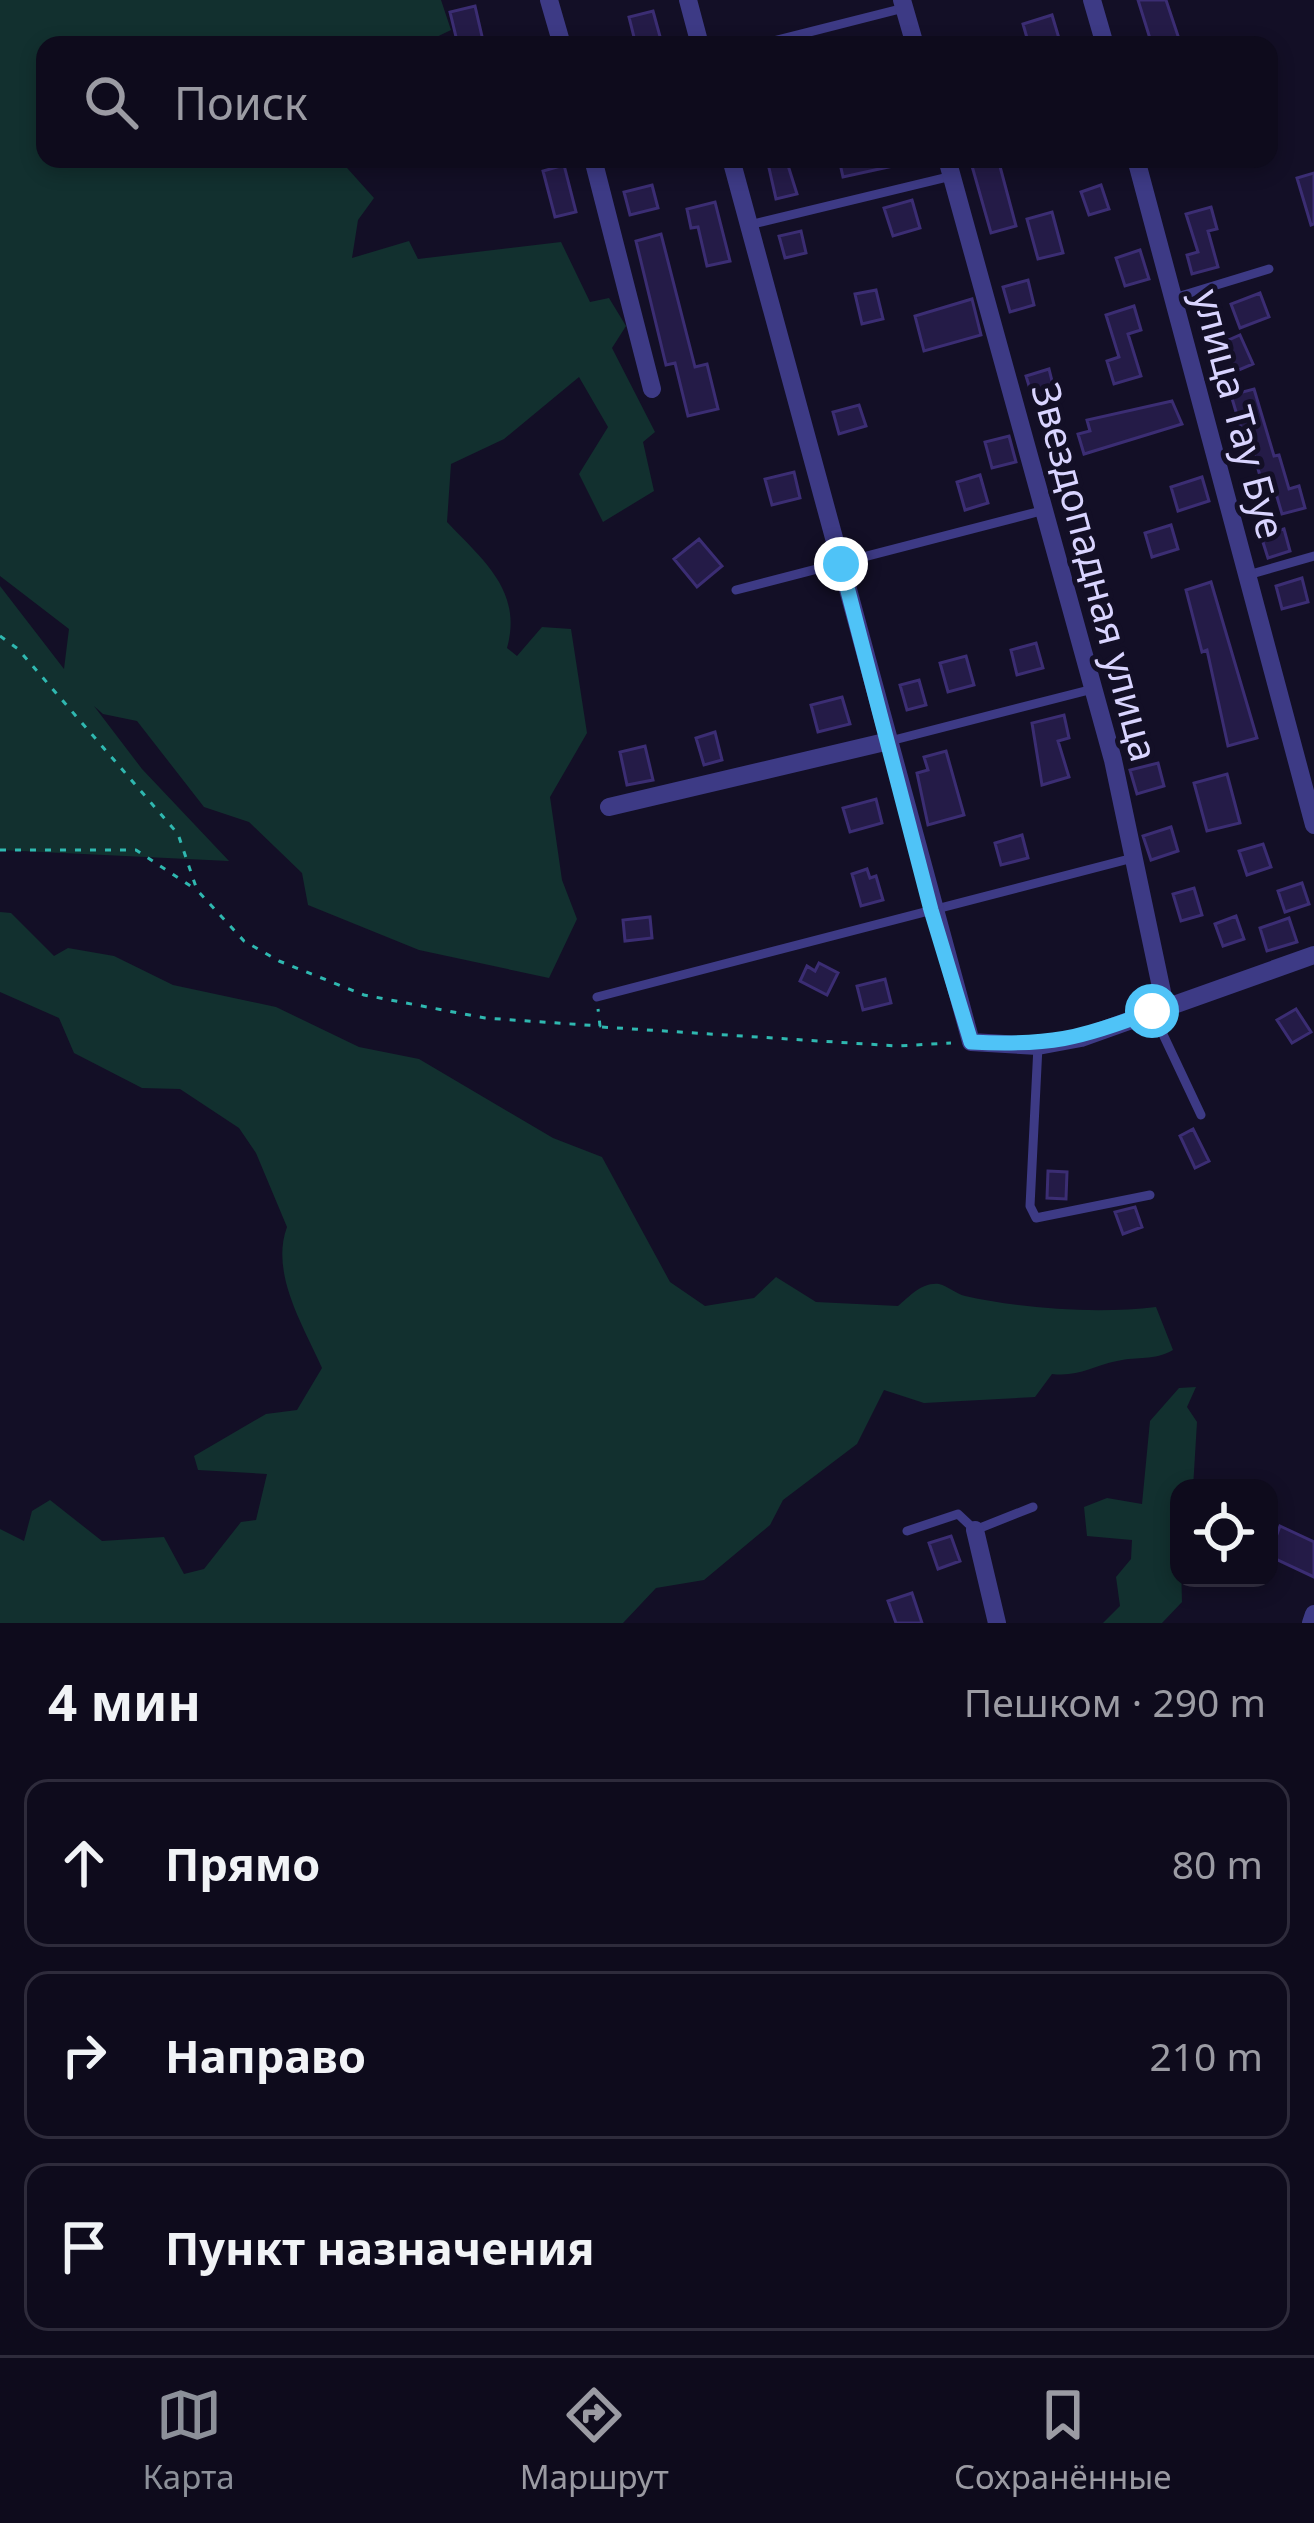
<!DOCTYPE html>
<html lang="ru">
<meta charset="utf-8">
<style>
:root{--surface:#0e0b1c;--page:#171425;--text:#f1f3f6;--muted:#9b9ba3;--line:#2e2b3b;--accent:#8c9099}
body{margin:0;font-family:"Noto Sans",sans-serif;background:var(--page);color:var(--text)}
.controls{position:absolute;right:36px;bottom:36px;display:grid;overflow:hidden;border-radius:24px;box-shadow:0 6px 18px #0003}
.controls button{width:108px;height:108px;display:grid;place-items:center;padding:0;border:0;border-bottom:3px solid var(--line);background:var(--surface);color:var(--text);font:60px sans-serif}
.stop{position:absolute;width:36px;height:36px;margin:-27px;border:9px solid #4fc3f7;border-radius:50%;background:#fff}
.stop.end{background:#4fc3f7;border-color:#fff;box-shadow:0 3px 12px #0008}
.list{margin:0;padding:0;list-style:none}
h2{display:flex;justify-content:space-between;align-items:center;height:156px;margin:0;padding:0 48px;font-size:51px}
h2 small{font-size:39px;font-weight:400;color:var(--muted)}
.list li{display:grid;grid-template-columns:78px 1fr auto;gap:36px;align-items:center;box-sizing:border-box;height:168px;margin:0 24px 24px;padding:0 24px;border:3px solid var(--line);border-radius:24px}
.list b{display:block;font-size:45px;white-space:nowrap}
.list em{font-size:39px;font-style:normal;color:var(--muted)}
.icon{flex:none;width:66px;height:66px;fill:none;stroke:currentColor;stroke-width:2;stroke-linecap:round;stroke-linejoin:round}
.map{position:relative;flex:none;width:1314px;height:1623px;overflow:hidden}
.search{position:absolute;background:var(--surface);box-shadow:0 6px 18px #0003;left:36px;right:36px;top:36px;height:132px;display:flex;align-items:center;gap:30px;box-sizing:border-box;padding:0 42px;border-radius:24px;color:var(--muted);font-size:45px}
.sheet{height:732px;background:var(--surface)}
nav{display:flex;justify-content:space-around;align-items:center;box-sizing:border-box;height:168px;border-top:3px solid var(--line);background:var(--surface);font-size:33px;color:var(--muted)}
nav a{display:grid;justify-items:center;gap:6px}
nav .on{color:var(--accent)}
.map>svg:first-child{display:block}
</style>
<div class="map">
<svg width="1314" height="1623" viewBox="0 0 1314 1623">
<rect width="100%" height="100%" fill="#130f26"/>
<path fill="#12302f" d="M 0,0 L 441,0 L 451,30 L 420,45 L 45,45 L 45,159 L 339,159 L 374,198 L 358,220 L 352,258 L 409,241 L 418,259 L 561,242 L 590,302 L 609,298 L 626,326 L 612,348 L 655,432 L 643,442 L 654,491 L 603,522 L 579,474 L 608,427 L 579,377 L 504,439 L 451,464 L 447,522 C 483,560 523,591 507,648 L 517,656 L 542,627 L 571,629 L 587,733 L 550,797 L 562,880 L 577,919 L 549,978 L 419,950 L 308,905 L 302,873 L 249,822 L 204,807 L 137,721 L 103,714 L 94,706 L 142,769 L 229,861 L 0,850 L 0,586 L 64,669 L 69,629 L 0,576 Z
M 0,912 L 11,913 L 54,956 L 68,948 L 114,956 L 173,985 L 276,1007 L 359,1047 L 419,1059 L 553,1138 L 602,1157 L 670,1282 L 705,1306 L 754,1298 L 776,1277 L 816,1302 L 898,1306 C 910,1296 922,1282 939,1284 C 948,1286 956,1294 965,1296 C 1024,1309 1097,1314 1156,1307 L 1173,1350 C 1153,1361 1139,1356 1117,1361 C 1092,1366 1079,1377 1052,1374 L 1035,1397 L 924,1403 L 884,1390 L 857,1444 L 783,1500 L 770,1525 L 704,1580 L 656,1588 L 623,1623 L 0,1623 L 0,1529 L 24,1541 L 32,1511 L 50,1500 L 102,1541 L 164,1537 L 184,1574 L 204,1569 L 241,1522 L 256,1520 L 267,1474 L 198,1470 L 194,1456 L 266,1414 L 297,1410 L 322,1368 C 303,1325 270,1273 287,1227 L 256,1153 L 239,1128 L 180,1089 L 142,1088 L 74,1053 L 59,1018 L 0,992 Z
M 1196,1387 L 1187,1407 L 1197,1422 L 1193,1488 L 1179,1488 L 1182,1602 L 1162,1623 L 1103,1623 L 1120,1606 L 1116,1577 L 1131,1559 L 1132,1540 L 1087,1536 L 1084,1507 L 1107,1498 L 1142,1504 L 1150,1421 L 1179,1388 Z"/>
<path fill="#241b47" stroke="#3b2d73" stroke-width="3" d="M 1138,0 L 1166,0 L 1181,45 L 1152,45 Z
M 475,6 L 484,45 L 458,45 L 450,12 Z
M 653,11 L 661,40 L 636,45 L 629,17 Z
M 1052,15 L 1061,45 L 1029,45 L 1023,24 Z
M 767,159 L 786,159 L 797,194 L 776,199 Z
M 839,159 L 901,159 L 902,164 L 843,177 Z
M 970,159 L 998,159 L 1016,226 L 991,233 Z
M 564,165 L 576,212 L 555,217 L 543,171 Z
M 1314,173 L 1314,224 L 1311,225 L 1297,178 Z
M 652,185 L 658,208 L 630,215 L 624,192 Z
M 1101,185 L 1109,209 L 1089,215 L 1081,192 Z
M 912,200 L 920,228 L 893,236 L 884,208 Z
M 715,202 L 730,261 L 707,266 L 698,227 L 691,228 L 687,209 Z
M 1211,207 L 1217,229 L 1208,231 L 1218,267 L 1192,274 L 1187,255 L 1198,252 L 1186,214 Z
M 1052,212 L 1063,253 L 1038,259 L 1027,219 Z
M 801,231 L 806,253 L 785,258 L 779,236 Z
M 661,234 L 695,367 L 707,364 L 718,409 L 688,416 L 675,363 L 666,365 L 636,241 Z
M 1140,250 L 1149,279 L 1125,286 L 1116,258 Z
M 1028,280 L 1034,305 L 1010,312 L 1003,287 Z
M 876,290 L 883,319 L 862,324 L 855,294 Z
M 1260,293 L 1269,317 L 1240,328 L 1231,304 Z
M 972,299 L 981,335 L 924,351 L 915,316 Z
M 1134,306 L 1141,330 L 1128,334 L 1141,376 L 1114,384 L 1107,361 L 1119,357 L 1106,315 Z
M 1240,335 L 1253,364 L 1227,375 L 1215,346 Z
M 1049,369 L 1055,393 L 1033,399 L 1026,376 Z
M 1254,389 L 1274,456 L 1279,455 L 1289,489 L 1299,486 L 1305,508 L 1282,514 L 1272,480 L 1262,483 L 1253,451 L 1248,452 L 1231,395 Z
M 1172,401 L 1182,424 L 1084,454 L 1078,434 L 1090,431 L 1087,420 Z
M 859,405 L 866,426 L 839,434 L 833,412 Z
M 1009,436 L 1016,462 L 992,468 L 985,442 Z
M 794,472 L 800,498 L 772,505 L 765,479 Z
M 980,475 L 988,503 L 965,510 L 957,482 Z
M 1202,477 L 1209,501 L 1178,511 L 1171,487 Z
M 1171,525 L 1178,549 L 1152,557 L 1145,533 Z
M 1284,529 L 1290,551 L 1268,558 L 1261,536 Z
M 699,539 L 722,566 L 697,587 L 674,559 Z
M 1302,578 L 1308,602 L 1282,609 L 1276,586 Z
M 1211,582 L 1257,738 L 1228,746 L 1207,650 L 1202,652 L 1186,590 Z
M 1036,643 L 1043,668 L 1017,675 L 1011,650 Z
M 966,656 L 974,685 L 948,692 L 940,663 Z
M 919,680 L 926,705 L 907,710 L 900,685 Z
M 842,697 L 850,724 L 818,732 L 811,705 Z
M 1064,715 L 1069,738 L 1058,741 L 1069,777 L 1042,785 L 1032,723 Z
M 715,732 L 722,760 L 704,765 L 696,738 Z
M 645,746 L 653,780 L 627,785 L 620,752 Z
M 946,751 L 964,815 L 928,825 L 917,773 L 928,770 L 924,757 Z
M 1158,763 L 1164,786 L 1137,794 L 1130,770 Z
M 1227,774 L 1240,823 L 1207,831 L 1194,783 Z
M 876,799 L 882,823 L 850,832 L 843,808 Z
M 1171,827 L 1178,851 L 1151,860 L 1143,836 Z
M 1022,835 L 1028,858 L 1001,865 L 995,843 Z
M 1263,844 L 1271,867 L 1247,875 L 1239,851 Z
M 867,869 L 870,878 L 876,876 L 883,900 L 861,906 L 852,874 Z
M 1302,883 L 1309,904 L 1285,912 L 1278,891 Z
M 1194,888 L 1202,915 L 1181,921 L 1173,894 Z
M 1236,916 L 1244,939 L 1223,946 L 1215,924 Z
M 650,917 L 652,938 L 625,941 L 623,920 Z
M 1289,918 L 1297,942 L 1267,951 L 1260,928 Z
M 819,963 L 838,973 L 827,995 L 800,981 L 807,966 L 815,971 Z
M 885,979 L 891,1003 L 863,1010 L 857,986 Z
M 1296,1009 L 1311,1032 L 1292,1043 L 1277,1020 Z
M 1193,1129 L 1209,1161 L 1195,1168 L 1180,1136 Z
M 1048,1171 L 1067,1172 L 1066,1199 L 1047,1198 Z
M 1135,1207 L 1142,1227 L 1123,1234 L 1115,1212 Z
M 1280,1526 L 1314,1542 L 1314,1577 L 1269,1556 Z
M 951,1536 L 960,1561 L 938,1569 L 929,1543 Z
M 912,1593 L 922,1623 L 896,1623 L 888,1601 Z"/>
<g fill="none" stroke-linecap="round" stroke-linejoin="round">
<path stroke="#2fb8b0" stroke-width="3" stroke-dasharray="6 9" stroke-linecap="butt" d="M 0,636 L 18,649 L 178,834 L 197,890 L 244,941 L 279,961 L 364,995 L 485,1018 L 600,1026 L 598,1009
M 0,850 L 136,850 L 195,889
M 602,1027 L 897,1046 L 951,1043"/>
<path stroke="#3d3a85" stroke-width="9" d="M 758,45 L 904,8
M 749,225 L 952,176
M 1174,298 L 1269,269
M 1248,575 L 1314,556
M 736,590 L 1045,510
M 890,741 L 1093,689
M 597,997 L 1133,858
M 1152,1011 L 1201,1115
M 1038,1046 L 1030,1206 L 1036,1218 L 1150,1195
M 907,1531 L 958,1514 L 975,1530 L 1033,1507"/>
<path stroke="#3d3a85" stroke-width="18" d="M 549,0 L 562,45
M 688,0 L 700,45
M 902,0 L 915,45
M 1092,0 L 1105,45
M 593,159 L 652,389
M 731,159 L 971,1042 L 1038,1046 L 1081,1038 L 1314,955
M 947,159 L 1113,760 L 1165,1006
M 1136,159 L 1314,825
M 609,807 L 889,741
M 975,1530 L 997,1623
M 1311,1623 L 1314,1614"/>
</g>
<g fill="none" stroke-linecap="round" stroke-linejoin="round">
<path stroke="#4fc3f7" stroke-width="15" d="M 841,564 L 931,910 L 971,1042 C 1049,1046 1080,1039 1152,1011"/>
</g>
<g text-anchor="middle" stroke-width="10" stroke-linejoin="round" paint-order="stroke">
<g font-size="39" fill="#d9d4ff" stroke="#130f26">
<text transform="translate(1239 414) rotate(75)" y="14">улица Тау Буе</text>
<text transform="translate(1095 572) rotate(75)" y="14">Звездопадная улица</text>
</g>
</g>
</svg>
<div class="controls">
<button><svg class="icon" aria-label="locate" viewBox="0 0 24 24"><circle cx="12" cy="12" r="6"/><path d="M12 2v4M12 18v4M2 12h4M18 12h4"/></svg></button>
</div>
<div class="stop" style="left:1152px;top:1011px"></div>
<div class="stop end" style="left:841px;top:564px"></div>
<div class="search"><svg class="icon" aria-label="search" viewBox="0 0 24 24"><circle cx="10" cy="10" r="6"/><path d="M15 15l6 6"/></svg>Поиск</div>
</div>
<section class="sheet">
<h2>4 мин<small>Пешком · 290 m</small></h2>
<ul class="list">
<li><svg class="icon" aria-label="ahead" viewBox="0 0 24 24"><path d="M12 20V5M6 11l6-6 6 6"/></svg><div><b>Прямо</b></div><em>80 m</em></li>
<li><svg class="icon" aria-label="right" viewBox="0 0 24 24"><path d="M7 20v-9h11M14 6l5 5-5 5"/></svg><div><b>Направо</b></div><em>210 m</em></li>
<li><svg class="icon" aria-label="arrive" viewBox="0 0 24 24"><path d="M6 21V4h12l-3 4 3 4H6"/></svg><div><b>Пункт назначения</b></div></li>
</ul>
</section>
<nav>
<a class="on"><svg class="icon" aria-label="map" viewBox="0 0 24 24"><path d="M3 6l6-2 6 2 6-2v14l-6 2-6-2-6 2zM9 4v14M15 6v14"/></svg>Карта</a>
<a><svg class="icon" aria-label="directions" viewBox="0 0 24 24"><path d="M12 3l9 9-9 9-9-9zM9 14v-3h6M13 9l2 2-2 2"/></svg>Маршрут</a>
<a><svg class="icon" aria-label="saved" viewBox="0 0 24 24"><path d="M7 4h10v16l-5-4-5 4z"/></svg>Сохранённые</a>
</nav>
